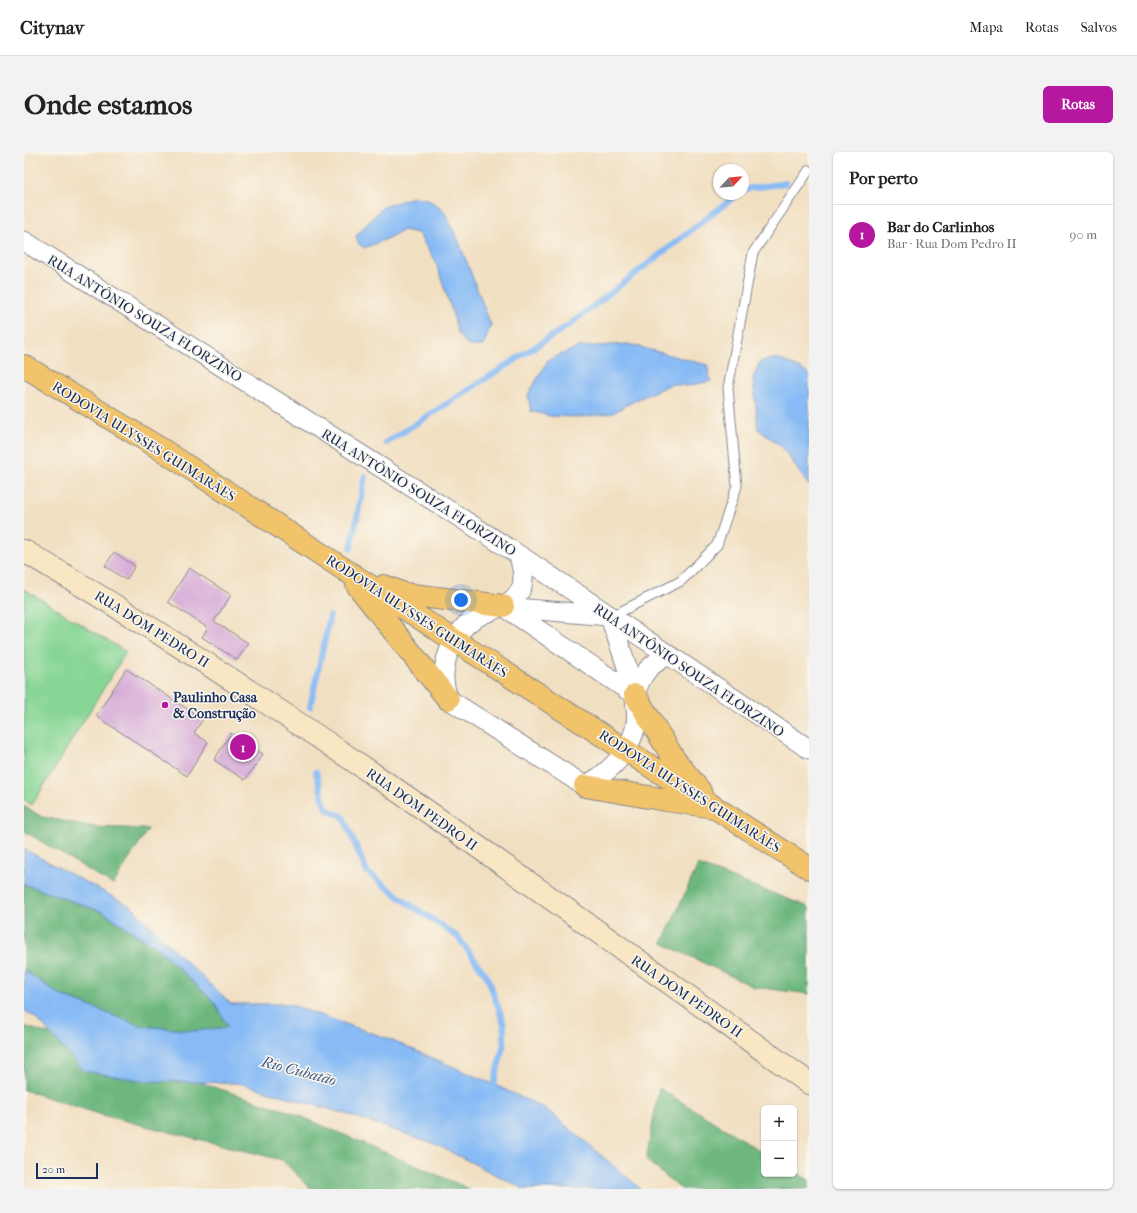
<!DOCTYPE html>
<html lang="pt">
<meta charset="utf-8">
<style>
:root{--surface:#fff;--page:#f2f2f2;--text:#222;--muted:#767676;--line:#e0e0e0;--accent:#b5179e}
body{margin:0;font-family:"IM FELL French Canon",serif;background:var(--page);color:var(--text)}
.controls{position:absolute;right:12px;bottom:12px;display:grid;overflow:hidden;border-radius:6px;box-shadow:0 1px 3px #0004}
.controls button{width:36px;height:36px;display:grid;place-items:center;padding:0;border:0;border-bottom:1px solid var(--line);background:var(--surface);color:var(--text);font:20px sans-serif}
.compass{position:absolute;left:689px;top:12px;width:36px;height:36px;border-radius:50%;background:var(--surface);box-shadow:0 1px 3px #0004;rotate:64deg}
.scale{position:absolute;left:12px;bottom:10px;width:62px;box-sizing:border-box;padding-left:4px;border:2px solid #1b2f5e;border-top:0;font-size:11px;line-height:14px;white-space:nowrap;color:#1b2f5e;-webkit-text-stroke:3px #fbf7ec;paint-order:stroke}
.you{position:absolute;left:437px;top:448px;width:14px;height:14px;margin:-10px;border:3px solid #fff;border-radius:50%;background:#1a73e8;box-shadow:0 0 0 6px #1a73e833}
.badge{display:grid;place-items:center;width:26px;height:26px;border-radius:50%;background:var(--accent);color:#fff;font-size:13px;font-weight:700}
.pin{position:absolute;translate:-50% -50%;border:2px solid #fff;box-shadow:0 1px 4px #0006}
.list{margin:0;padding:0;list-style:none}
h2{display:flex;justify-content:space-between;align-items:center;height:52px;margin:0;padding:0 16px;font-size:17px}
h2 small{font-size:13px;font-weight:400;color:var(--muted)}
.list li{display:grid;grid-template-columns:26px 1fr auto;gap:12px;align-items:center;box-sizing:border-box;height:60px;padding:0 16px;border-top:1px solid var(--line)}
.list b{display:block;font-size:15px;white-space:nowrap}
.list p{margin:0;font-size:13px;white-space:nowrap;color:var(--muted)}
.list em{font-size:13px;font-style:normal;color:var(--muted)}
.map{position:relative;flex:none;width:785px;height:1037px;overflow:hidden;border-radius:6px}
header{display:flex;align-items:center;gap:24px;box-sizing:border-box;height:56px;padding:0 20px;background:var(--surface);border-bottom:1px solid var(--line)}
header strong{font-size:19px}
nav{display:flex;gap:22px;margin-inline-start:auto;font-size:14px}
.intro{display:flex;align-items:center;justify-content:space-between;box-sizing:border-box;height:96px;padding:0 24px}
h1{margin:0;font-size:28px}
.button{padding:10px 18px;border-radius:6px;background:var(--accent);color:#fff;font-size:14px;font-weight:700}
main{display:flex;gap:24px;padding:0 24px}
aside{flex:1;background:var(--surface);border-radius:6px;box-shadow:0 1px 3px #0004}
.map>svg:first-child{display:block}
</style>
<header>
<strong>Citynav</strong>
<nav><a>Mapa</a><a>Rotas</a><a>Salvos</a></nav>
</header>
<div class="intro"><h1>Onde estamos</h1><a class="button">Rotas</a></div>
<main>
<div class="map">
<svg width="785" height="1037" viewBox="0 0 785 1037">
<rect width="100%" height="100%" fill="#fbf7ec"/>
<filter id="ink" filterUnits="userSpaceOnUse"><feTurbulence type="fractalNoise" baseFrequency=".025" numOctaves="2"/><feDisplacementMap in="SourceGraphic" scale="8" xChannelSelector="R" yChannelSelector="G"/><feConvolveMatrix kernelMatrix="1 2 1 2 8 2 1 2 1" color-interpolation-filters="sRGB"/></filter>
<filter id="wash" filterUnits="userSpaceOnUse"><feTurbulence type="fractalNoise" baseFrequency=".012" numOctaves="4" result="noise"/><feDisplacementMap in="SourceGraphic" scale="16" xChannelSelector="R" yChannelSelector="G"/><feGaussianBlur stdDeviation="0.9" result="paint"/><feColorMatrix in="noise" values="0 0 0 0 0 0 0 0 0 0 0 0 0 0 0 0 0 1.4 0 .05"/><feComposite in="paint" operator="in"/></filter>
<g filter="url(#wash)">
<rect width="100%" height="100%" fill="#f1dfc1"/>
<path fill="#87d695" stroke="#51827a" d="M 0,437 L 102,500 L 8,653 L 0,648 Z"/>
<path fill="#6db77e" stroke="#44736e" d="M 0,654 L 18,665 L 71,675 L 124,677 L 89,733 L 0,679 Z
M 674,713 L 785,755 L 785,842 L 730,835 L 638,791 Z
M 0,732 L 79,760 L 136,798 L 190,850 L 205,875 L 172,879 L 117,874 L 36,843 L 0,818 Z
M 0,874 L 267,960 L 446,1037 L 287,1037 L 258,1008 L 78,963 L 0,938 Z
M 635,936 L 740,1001 L 740,1022 L 770,1022 L 770,1019 L 785,1028 L 785,1037 L 657,1037 L 622,1008 Z"/>
<path fill="#88bbf5" stroke="#5275aa" d="M 389,45 L 404,47 L 420,59 L 435,90 L 467,173 L 459,194 L 445,194 L 434,182 L 428,159 L 412,111 L 394,81 L 379,78 L 360,88 L 340,96 L 334,91 L 332,84 L 359,55 Z
M 604,192 L 683,213 L 687,229 L 663,234 L 647,232 L 608,250 L 589,261 L 557,265 L 526,264 L 507,259 L 504,243 L 524,208 L 555,195 Z
M 752,206 L 767,212 L 785,222 L 785,334 L 759,296 L 734,277 L 729,226 L 736,210 Z
M 0,697 L 108,755 L 153,801 L 207,852 L 264,852 L 362,886 L 460,928 L 522,957 L 617,1037 L 500,1037 L 409,991 L 322,962 L 215,931 L 121,929 L 60,919 L 12,866 L 0,858 L 0,818 L 36,843 L 117,874 L 172,879 L 204,875 L 190,850 L 136,798 L 79,760 L 0,732 Z"/>
<g fill="none" stroke-linecap="round" stroke-linejoin="round">
<path stroke="#88bbf5" stroke-width="6" d="M 719,38 L 721,37 L 762,31
M 362,291 L 545,173 L 714,42
M 327,396 L 341,324
M 286,555 L 306,464
M 292,620 L 301,654 L 307,660 L 319,664 L 343,720 L 382,750 L 434,785 L 464,826 L 480,872 L 480,891 L 468,940"/>
</g>
<g id="blocks">
<path fill="#d7add8" d="M 90,400 L 111,414 L 102,428 L 81,414 Z
M 165,416 L 207,443 L 190,469 L 224,491 L 213,508 L 178,485 L 184,476 L 144,450 Z
M 102,517 L 179,567 L 170,581 L 184,590 L 163,624 L 72,564 Z
M 207,581 L 239,602 L 221,628 L 190,608 Z"/>
</g>
</g>
<g filter="url(#ink)">
<use href="#blocks" fill-opacity="0" stroke="#868790" stroke-width="1"/>
<g fill="none" stroke-linecap="round" stroke-linejoin="round">
<g stroke="#868790" stroke-width="11">
<path id="lane" d="M 586,465 L 657,429 L 693,393 L 713,334 L 704,236 L 729,101 L 785,18"/>
</g>
<g stroke="#868790" stroke-width="21">
<path id="street" d="M 0,89 L 495,403 L 785,597
M 495,403 C 497,413 501,424 498,434 C 493,451 471,457 457,463 C 435,472 419,503 420,526 C 420,533 422,540 424,547 L 561,634 C 567,630 574,627 579,622 C 595,610 609,591 612,572 C 616,542 595,494 586,465
M 479,454 L 611,543
M 481,455 L 584,464
M 611,543 C 618,521 624,514 644,503"/>
</g>
<g stroke="#868790" stroke-width="24">
<path id="secondary" d="M 0,399 C 273,559 528,747 785,931"/>
</g>
<g stroke="#868790" stroke-width="24">
<path id="highway" d="M 0,214 L 140,299 L 321,418 L 785,716
M 333,433 L 424,547
M 360,434 L 380,442 L 479,454
M 611,543 L 650,607 L 676,639
M 561,634 L 642,648 L 683,654"/>
</g>
<use href="#lane" stroke="#fff" stroke-width="9"/>
<use href="#street" stroke="#fff" stroke-width="19"/>
<use href="#secondary" stroke="#f9e7c3" stroke-width="22"/>
<use href="#highway" stroke="#f1c36a" stroke-width="22"/>
</g>
</g>
<circle fill="#b5179e" stroke="#fbf7ec" stroke-width="1.5" cx="141" cy="553" r="4"/>
<g text-anchor="middle" stroke-width="3" stroke-linejoin="round" paint-order="stroke">
<g font-size="14" fill="#1b2f5e" stroke="#fbf7ec">
<text transform="translate(121 166) rotate(32)" y="5">RUA ANTÔNIO SOUZA FLORZINO</text>
<text transform="translate(120 289) rotate(32)" y="5">RODOVIA ULYSSES GUIMARÃES</text>
<text transform="translate(395 340) rotate(32)" y="5">RUA ANTÔNIO SOUZA FLORZINO</text>
<text transform="translate(393 464) rotate(33)" y="5">RODOVIA ULYSSES GUIMARÃES</text>
<text transform="translate(128 477) rotate(32)" y="5">RUA DOM PEDRO II</text>
<text transform="translate(665 518) rotate(34)" y="5">RUA ANTÔNIO SOUZA FLORZINO</text>
<text transform="translate(666 639) rotate(33)" y="5">RODOVIA ULYSSES GUIMARÃES</text>
<text transform="translate(398 657) rotate(35)" y="5">RUA DOM PEDRO II</text>
<text transform="translate(663 844) rotate(35)" y="5">RUA DOM PEDRO II</text>
</g>
<g font-size="14" font-weight="bold" fill="#1b2f5e" stroke="#fbf7ec" text-anchor="start">
<text x="149" y="550">Paulinho Casa<tspan x="149" dy="16">&amp; Construção</tspan></text>
</g>
<g font-size="15" font-style="italic" fill="#3c598b" stroke="#fbf7ec">
<text transform="translate(275 919) rotate(15)" y="5">Rio Cubatão</text>
</g>
</g>
</svg>
<div class="controls">
<button>+</button>
<button>−</button>
</div>
<svg class="compass" viewBox="-18 -18 36 36"><path d="M0-13l5 13h-10z" fill="#e53935"/><path d="M0 13l5-13h-10z" fill="#767676"/></svg>
<div class="scale">20 m</div>
<div class="you"></div>
<div class="pin badge" style="left:219px;top:595px">1</div>
</div>
<aside>
<h2>Por perto<small></small></h2>
<ul class="list">
<li><span class="badge">1</span><div><b>Bar do Carlinhos</b><p>Bar · Rua Dom Pedro II</p></div><em>90 m</em></li>
</ul>
</aside>
</main>
